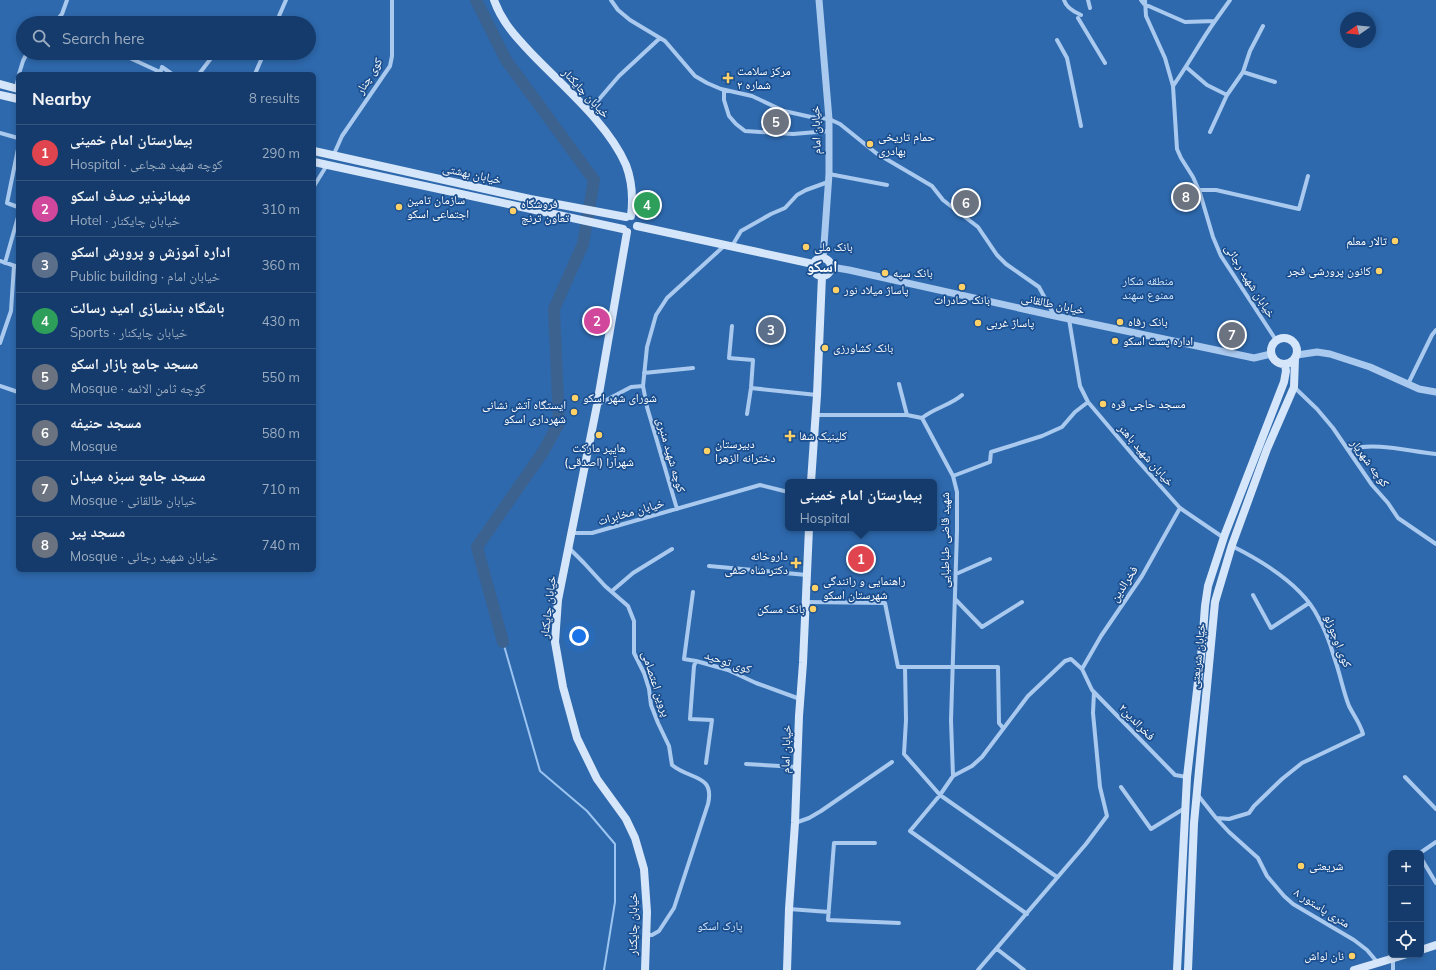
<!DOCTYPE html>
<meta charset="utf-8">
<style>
:root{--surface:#143b6b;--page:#1d4271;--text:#f1f3f6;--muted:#9dadc1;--line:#33557e;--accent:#d6ab8b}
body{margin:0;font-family:Mulish,"Noto Naskh Arabic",sans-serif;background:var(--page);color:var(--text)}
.controls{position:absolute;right:12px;bottom:12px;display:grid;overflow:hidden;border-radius:6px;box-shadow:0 2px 6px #0003}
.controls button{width:36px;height:36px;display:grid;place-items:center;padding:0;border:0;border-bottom:1px solid var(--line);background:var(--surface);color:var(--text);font:20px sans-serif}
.compass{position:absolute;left:1340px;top:12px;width:36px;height:36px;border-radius:50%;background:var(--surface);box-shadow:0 2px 6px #0003;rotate:256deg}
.you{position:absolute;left:579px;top:636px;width:14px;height:14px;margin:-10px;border:3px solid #fff;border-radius:50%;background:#1a73e8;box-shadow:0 0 0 6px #1a73e833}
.badge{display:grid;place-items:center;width:26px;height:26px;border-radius:50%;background:var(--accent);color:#fff;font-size:13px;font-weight:700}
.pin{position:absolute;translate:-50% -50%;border:2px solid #fff;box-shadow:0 1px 4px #0006}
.popup{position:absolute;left:785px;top:479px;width:152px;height:52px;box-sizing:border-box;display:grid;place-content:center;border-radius:6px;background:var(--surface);filter:drop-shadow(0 1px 3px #0005);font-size:13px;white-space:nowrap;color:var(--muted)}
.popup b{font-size:15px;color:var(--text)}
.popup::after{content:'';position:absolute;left:50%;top:100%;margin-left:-8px;border:8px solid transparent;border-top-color:var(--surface)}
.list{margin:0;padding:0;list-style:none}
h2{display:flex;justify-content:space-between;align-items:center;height:52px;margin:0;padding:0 16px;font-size:17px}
h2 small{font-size:13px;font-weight:400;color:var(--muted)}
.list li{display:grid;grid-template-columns:26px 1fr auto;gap:12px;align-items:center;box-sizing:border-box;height:56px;padding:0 16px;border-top:1px solid var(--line)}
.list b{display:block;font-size:15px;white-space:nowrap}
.list p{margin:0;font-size:13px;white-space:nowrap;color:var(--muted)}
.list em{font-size:13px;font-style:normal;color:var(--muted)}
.icon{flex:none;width:22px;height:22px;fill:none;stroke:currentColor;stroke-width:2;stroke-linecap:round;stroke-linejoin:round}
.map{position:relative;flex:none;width:1436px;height:970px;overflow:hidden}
.search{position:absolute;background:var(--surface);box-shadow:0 2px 6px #0003;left:16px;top:16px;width:300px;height:44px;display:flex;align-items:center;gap:10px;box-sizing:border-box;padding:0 14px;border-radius:22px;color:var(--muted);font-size:15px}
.panel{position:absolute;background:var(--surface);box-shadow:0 2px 6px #0003;left:16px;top:72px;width:300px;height:500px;border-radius:6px}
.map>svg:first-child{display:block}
</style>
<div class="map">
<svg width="1436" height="970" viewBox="0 0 1436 970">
<rect width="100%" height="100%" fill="#1b4f8f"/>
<path fill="#2e69ad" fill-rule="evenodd" d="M 0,0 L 1436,0 L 1436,970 L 0,970 ZM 1346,18 L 1370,18 L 1370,42 L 1346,42 ZM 23,23 L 309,23 L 309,53 L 23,53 ZM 18,74 L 314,74 L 314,570 L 18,570 ZM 788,482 L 934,482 L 934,528 L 788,528 ZM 1391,853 L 1421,853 L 1421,955 L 1391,955 Z"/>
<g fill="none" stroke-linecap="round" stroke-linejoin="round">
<path stroke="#9cc4f0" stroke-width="2" d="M 503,642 L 540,771 L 587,811 L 615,844 L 615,902 L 604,970"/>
<path stroke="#3c6290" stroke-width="12" d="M 476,0 L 506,60 L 594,180 L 583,244 L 554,309 L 559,423 L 543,452 L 477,547 L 503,642"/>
<path stroke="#a9c9ee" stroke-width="4" d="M 611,0 L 618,10 L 630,20 L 665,41 L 695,76 L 707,83 L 721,89 L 752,96 L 784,111 L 811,117 L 829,119 L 840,124 L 876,153 L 932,186 L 943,200 L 978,227 L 997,255 L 1006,264 L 1039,287 L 1054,315
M 1064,0 C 1066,7 1074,12 1081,15
M 1088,0 L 1090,8
M 1141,0 L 1144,4 L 1185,22 L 1215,21 L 1230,0
M 1145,0 L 1146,16 L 1165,58 L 1173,86 L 1177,149 L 1181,158 L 1193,177 L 1200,193 L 1213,237 L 1221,256 L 1276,340
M 1078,18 L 1105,63
M 54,23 L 62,14 L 67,0
M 276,23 L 286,0
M 1057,40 L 1067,58 L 1081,126
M 119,53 L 160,72
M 1186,67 L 1207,85 L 1227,95 L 1243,72 L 1275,82
M 1243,72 L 1250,51 L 1263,26
M 19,74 L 23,61 L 27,53
M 160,74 L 162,67 L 172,74
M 199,74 L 215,53
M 255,74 L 264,53
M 1173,86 C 1188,65 1200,42 1215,21
M 16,88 L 18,79
M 724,90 L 724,100 L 729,116 L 736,124 L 745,131 L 793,134 L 829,131
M 589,111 L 619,76 L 660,38
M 1210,132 L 1227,95
M 0,133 L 18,138
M 18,149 L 7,203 L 18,207
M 334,154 L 342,136 L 390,66 L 392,56 L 392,0
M 829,174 L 887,185
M 314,186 L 327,165
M 1198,190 L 1216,190 L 1299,209 L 1308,176
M 732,246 L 741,231 L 771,214 L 785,208 L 797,195 L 806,190 L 828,182
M 0,261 L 18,267
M 5,263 L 18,217
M 1069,319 L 1080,386 L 1088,402 L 1138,461 L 1180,508 L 1224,538
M 732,326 L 729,358 L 753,360 L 751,388 L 747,414
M 0,343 L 11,311 L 14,266
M 644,373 L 693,368
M 899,384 L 907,415
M 1408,384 L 1432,335 L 1436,330
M 0,386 L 18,392
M 1294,387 L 1317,409 L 1333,428 L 1372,485 L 1388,503 L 1398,518 L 1436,544
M 751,388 L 817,395
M 597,405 L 631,387 L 643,386
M 816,415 L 907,415 L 922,418 L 953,476 L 957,492 L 957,531 L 951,720 L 953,776
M 922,418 C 934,408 951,405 962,395
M 1348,449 C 1377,442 1407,451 1436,454
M 953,476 L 990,462 L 991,452 L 1042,436 L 1062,427 L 1075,412 L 1088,402
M 677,509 L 647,407 L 643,386 L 647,347 L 656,315 L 667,298 L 724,246
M 572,533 L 592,533 L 760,485 L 788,492
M 569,548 L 584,563 L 605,586 L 628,606 L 634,621 L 634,653 L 644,673 L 649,689 L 651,705 L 658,723 L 669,746 L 672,765 C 690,780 715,774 708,804 L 674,908 L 659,931 L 652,935 L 646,935
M 709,566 L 807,575
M 956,574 L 990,559
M 612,591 L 633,573 L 672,549
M 693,592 L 684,659 L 696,661
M 1253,595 L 1271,628 L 1309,603
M 955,599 L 982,627 L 1022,602
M 806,602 L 885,603 L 898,667 L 998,667 L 999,723 L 1003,728
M 905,667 L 906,720 L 904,754 L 940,795 L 1057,877
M 1082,669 L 1101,636 L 1142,576 L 1180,508
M 706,763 L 712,720 L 690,719 L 694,666 L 696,661 L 728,670 L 756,683 L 800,699
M 746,764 L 797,767
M 1405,777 L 1436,809
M 1121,787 L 1151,829 L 1185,808
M 1197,794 L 1216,818 L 1229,832 L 1258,858 L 1267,876 L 1284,896 L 1293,904 L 1354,940 L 1367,950 L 1378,963
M 1216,818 L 1229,819 L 1249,813 L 1254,806 L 1282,779 L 1302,763 L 1363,734 C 1360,723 1354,716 1349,706 C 1343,691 1340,673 1334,657 C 1330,643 1325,629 1318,617 C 1303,586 1262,561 1232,546
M 795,823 L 809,818 L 821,811 L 892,762
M 875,843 L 834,843 L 828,920 L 899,923
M 1420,853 L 1436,842
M 1421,858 L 1436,883
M 789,909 L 829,912
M 1027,914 L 910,831 L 940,795 L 953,776 L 972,766 L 982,757 L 1028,696 L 1065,661 L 1071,659 L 1082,669 L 1092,690 L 1175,775 L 1187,777
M 997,949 L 1024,970
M 1393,959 L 1393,970
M 978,970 L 1086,844 L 1107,816 L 1100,787 L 1093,713 L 1094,692"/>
<path stroke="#a9c9ee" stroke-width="7" d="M 819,0 L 829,119 L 829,174 L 823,259
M 831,267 L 849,270 L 1055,316 L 1254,358 L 1271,354
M 1297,355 L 1317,352 L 1330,354 L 1370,367 L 1419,389 L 1436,392"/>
<path stroke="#d6e6fa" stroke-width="8" d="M 494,0 C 502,23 518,39 534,56 C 565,88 609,125 626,165 C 632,181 633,200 631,216
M 0,84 L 18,89
M 0,95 L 18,99
M 314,151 L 530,199 L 626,217
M 314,162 L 623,229
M 637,226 L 813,264
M 627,232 L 597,405 L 558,600 L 555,642 L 563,687 L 577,738 L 597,779 L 626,819 L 635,838 L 644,869 L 647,912 L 645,970
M813 267a9 9 0 1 1 18 0a9 9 0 1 1-18 0Z
M1271 351a13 13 0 1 1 26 0a13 13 0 1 1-26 0Z
M 811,482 L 817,395 L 822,276
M 1421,950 L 1436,945
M 787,970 L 789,909 L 795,823 L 799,716 L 803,663 L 809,528
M 1177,970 L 1187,777 L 1202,647 L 1205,606 L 1208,586 L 1225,534 L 1284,382 L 1286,371 L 1285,364
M 1188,970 L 1194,823 L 1215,602 L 1232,545 L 1267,449 L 1294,387 L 1295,358
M 1354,970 L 1404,955"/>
</g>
<g fill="#ffd166" stroke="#1b4f8f" stroke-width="1.5">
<path d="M726 72h4v4h4v4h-4v4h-4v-4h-4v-4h4z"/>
<circle cx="870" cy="144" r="4"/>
<circle cx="399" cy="207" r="4"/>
<circle cx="513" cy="211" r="4"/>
<circle cx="1395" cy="241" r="4"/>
<circle cx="806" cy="247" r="4"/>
<circle cx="1379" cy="271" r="4"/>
<circle cx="885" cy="273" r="4"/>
<circle cx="962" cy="287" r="4"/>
<circle cx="836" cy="290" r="4"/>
<circle cx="1120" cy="322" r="4"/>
<circle cx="978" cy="323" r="4"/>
<circle cx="1115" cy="341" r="4"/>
<circle cx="825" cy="348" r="4"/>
<circle cx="575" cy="398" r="4"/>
<circle cx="1103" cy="404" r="4"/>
<circle cx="574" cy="412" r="4"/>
<circle cx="599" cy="435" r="4"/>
<path d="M788 430h4v4h4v4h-4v4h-4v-4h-4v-4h4z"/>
<circle cx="707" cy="451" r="4"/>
<path d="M794 557h4v4h4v4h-4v4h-4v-4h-4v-4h4z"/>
<circle cx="815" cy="588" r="4"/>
<circle cx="813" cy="609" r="4"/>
<circle cx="1301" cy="866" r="4"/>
<circle cx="1352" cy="956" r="4"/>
</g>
<g text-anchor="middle" stroke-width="3.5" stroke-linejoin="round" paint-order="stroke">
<g font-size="12" fill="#fff" stroke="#1b4f8f" text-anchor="start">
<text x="737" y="75">مرکز سلامت<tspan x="737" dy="14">شماره ۲</tspan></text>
<text x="878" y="141">حمام تاریخی<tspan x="878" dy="14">بهادری</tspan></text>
<text x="407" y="204">سازمان تامین<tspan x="407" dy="14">اجتماعی اسکو</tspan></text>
<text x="521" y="208">فروشگاه<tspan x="521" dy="14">تعاون ترنج</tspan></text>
<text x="1387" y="245" text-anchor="end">تالار معلم</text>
<text x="814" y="251">بانک ملی</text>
<text x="1371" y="275" text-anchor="end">کانون پرورشی فجر</text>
<text x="893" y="277">بانک سپه</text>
<text x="844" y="294">پاساژ میلاد نور</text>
<text x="962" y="304" text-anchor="middle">بانک صادرات</text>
<text x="1128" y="326">بانک رفاه</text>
<text x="986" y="327">پاساژ غربی</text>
<text x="1123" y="345">اداره پست اسکو</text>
<text x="833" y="352">بانک کشاورزی</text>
<text x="583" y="402">شورای شهر اسکو</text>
<text x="1111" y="408">مسجد حاجی قره</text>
<text x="566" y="409" text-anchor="end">ایستگاه آتش نشانی<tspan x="566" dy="14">شهرداری اسکو</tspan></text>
<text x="799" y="440">کلینیک شفا</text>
<text x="715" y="448">دبیرستان<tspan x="715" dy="14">دخترانه الزهرا</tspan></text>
<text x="599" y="452" text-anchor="middle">هایپر مارکت<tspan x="599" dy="14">شهرآرا (اصدقی)</tspan></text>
<text x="788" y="560" text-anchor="end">داروخانه<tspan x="788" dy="14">دکتر شاه صفی</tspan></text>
<text x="823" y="585">راهنمایی و رانندگی<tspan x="823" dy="14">شهرستان اسکو</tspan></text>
<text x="805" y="613" text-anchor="end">بانک مسکن</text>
<text x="1309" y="870">شریعتی</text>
<text x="1344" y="960" text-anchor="end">نان لواش</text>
</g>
<g font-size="12" fill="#fff" stroke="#1b4f8f">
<text transform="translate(369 76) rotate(-59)" y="4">کوی چنار</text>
<text transform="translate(586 93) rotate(47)" y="4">خیابان چایکنار</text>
<text transform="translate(816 130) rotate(-92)" y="4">خیابان امام</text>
<text transform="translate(472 174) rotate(12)" y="4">خیابان بهشتی</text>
<text transform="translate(1250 281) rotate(58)" y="4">خیابان شهید رجائی</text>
<text transform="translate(1053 304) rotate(12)" y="4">خیابان طالقانی</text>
<text transform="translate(671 455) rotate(74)" y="4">کوچه شهید منبری</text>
<text transform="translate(1146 455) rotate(49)" y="4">خیابان شهید باهنر</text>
<text transform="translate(1370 463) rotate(54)" y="4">کوچه شهریار</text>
<text transform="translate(631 512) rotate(-16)" y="4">خیابان مخابرات</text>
<text transform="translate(945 540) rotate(-90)" y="4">شهید قاضی طباطبایی</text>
<text transform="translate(1124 584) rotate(-57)" y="4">فخرالدین</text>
<text transform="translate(548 607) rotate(-83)" y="4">خیابان چایکنار</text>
<text transform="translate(1338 641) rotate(69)" y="4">کوی اوجوزلو</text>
<text transform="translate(1198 656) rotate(-84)" y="4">خیابان شریعتی</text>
<text transform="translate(728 662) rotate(19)" y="4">کوی توحید</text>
<text transform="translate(656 684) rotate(72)" y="4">پروین اعتصامی</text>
<text transform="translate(1137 722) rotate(46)" y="4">فخرالدین۲</text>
<text transform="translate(786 749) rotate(-88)" y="4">خیابان امام</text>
<text transform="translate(1322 908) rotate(32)" y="4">۸ متری پاستور</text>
<text transform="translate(633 924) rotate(-90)" y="4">خیابان چایکنار</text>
</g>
<g font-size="12" fill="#cfe3fa" stroke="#1b4f8f">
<text x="1148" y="285">منطقه شکار<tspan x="1148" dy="14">ممنوع سهند</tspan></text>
<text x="720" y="930">پارک اسکو</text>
</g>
<g font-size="16" font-weight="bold" fill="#fff" stroke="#1b4f8f">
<text x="822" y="272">اسکو</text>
</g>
</g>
</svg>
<div class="controls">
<button>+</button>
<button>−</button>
<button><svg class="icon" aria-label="locate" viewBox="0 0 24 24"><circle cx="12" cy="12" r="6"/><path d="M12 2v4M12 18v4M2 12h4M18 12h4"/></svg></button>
</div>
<svg class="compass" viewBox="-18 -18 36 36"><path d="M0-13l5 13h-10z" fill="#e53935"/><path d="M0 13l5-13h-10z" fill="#9dadc1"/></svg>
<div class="you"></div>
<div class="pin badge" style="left:861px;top:559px;background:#e0444e">1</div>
<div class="popup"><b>بیمارستان امام خمینی</b>Hospital</div>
<div class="pin badge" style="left:597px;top:321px;background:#d1479c">2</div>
<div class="pin badge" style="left:771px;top:330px;background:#5c6f8a">3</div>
<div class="pin badge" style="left:647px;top:205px;background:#2e9e5b">4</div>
<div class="pin badge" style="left:776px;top:122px;background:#6b7280">5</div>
<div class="pin badge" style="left:966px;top:203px;background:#6b7280">6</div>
<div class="pin badge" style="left:1232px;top:335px;background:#6b7280">7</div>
<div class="pin badge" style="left:1186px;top:197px;background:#6b7280">8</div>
<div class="search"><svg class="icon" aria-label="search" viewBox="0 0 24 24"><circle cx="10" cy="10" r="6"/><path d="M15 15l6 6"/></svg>Search here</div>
<section class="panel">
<h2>Nearby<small>8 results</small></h2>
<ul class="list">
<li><span class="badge" style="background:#e0444e">1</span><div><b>بیمارستان امام خمینی</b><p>Hospital · کوچه شهید شجاعی</p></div><em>290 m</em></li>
<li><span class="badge" style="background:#d1479c">2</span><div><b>مهمانپذیر صدف اسکو</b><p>Hotel · خیابان چایکنار</p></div><em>310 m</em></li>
<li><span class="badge" style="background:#5c6f8a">3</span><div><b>اداره آموزش و پرورش اسکو</b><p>Public building · خیابان امام</p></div><em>360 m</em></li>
<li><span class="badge" style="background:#2e9e5b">4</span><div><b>باشگاه بدنسازی امید رسالت</b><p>Sports · خیابان چایکنار</p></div><em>430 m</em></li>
<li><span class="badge" style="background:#6b7280">5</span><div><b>مسجد جامع بازار اسکو</b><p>Mosque · کوچه ثامن الائمه</p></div><em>550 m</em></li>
<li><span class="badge" style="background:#6b7280">6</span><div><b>مسجد حنیفه</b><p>Mosque</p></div><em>580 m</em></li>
<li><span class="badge" style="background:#6b7280">7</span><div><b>مسجد جامع سبزه میدان</b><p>Mosque · خیابان طالقانی</p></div><em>710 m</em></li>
<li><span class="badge" style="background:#6b7280">8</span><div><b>مسجد پیر</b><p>Mosque · خیابان شهید رجائی</p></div><em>740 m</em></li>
</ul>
</section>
</div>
